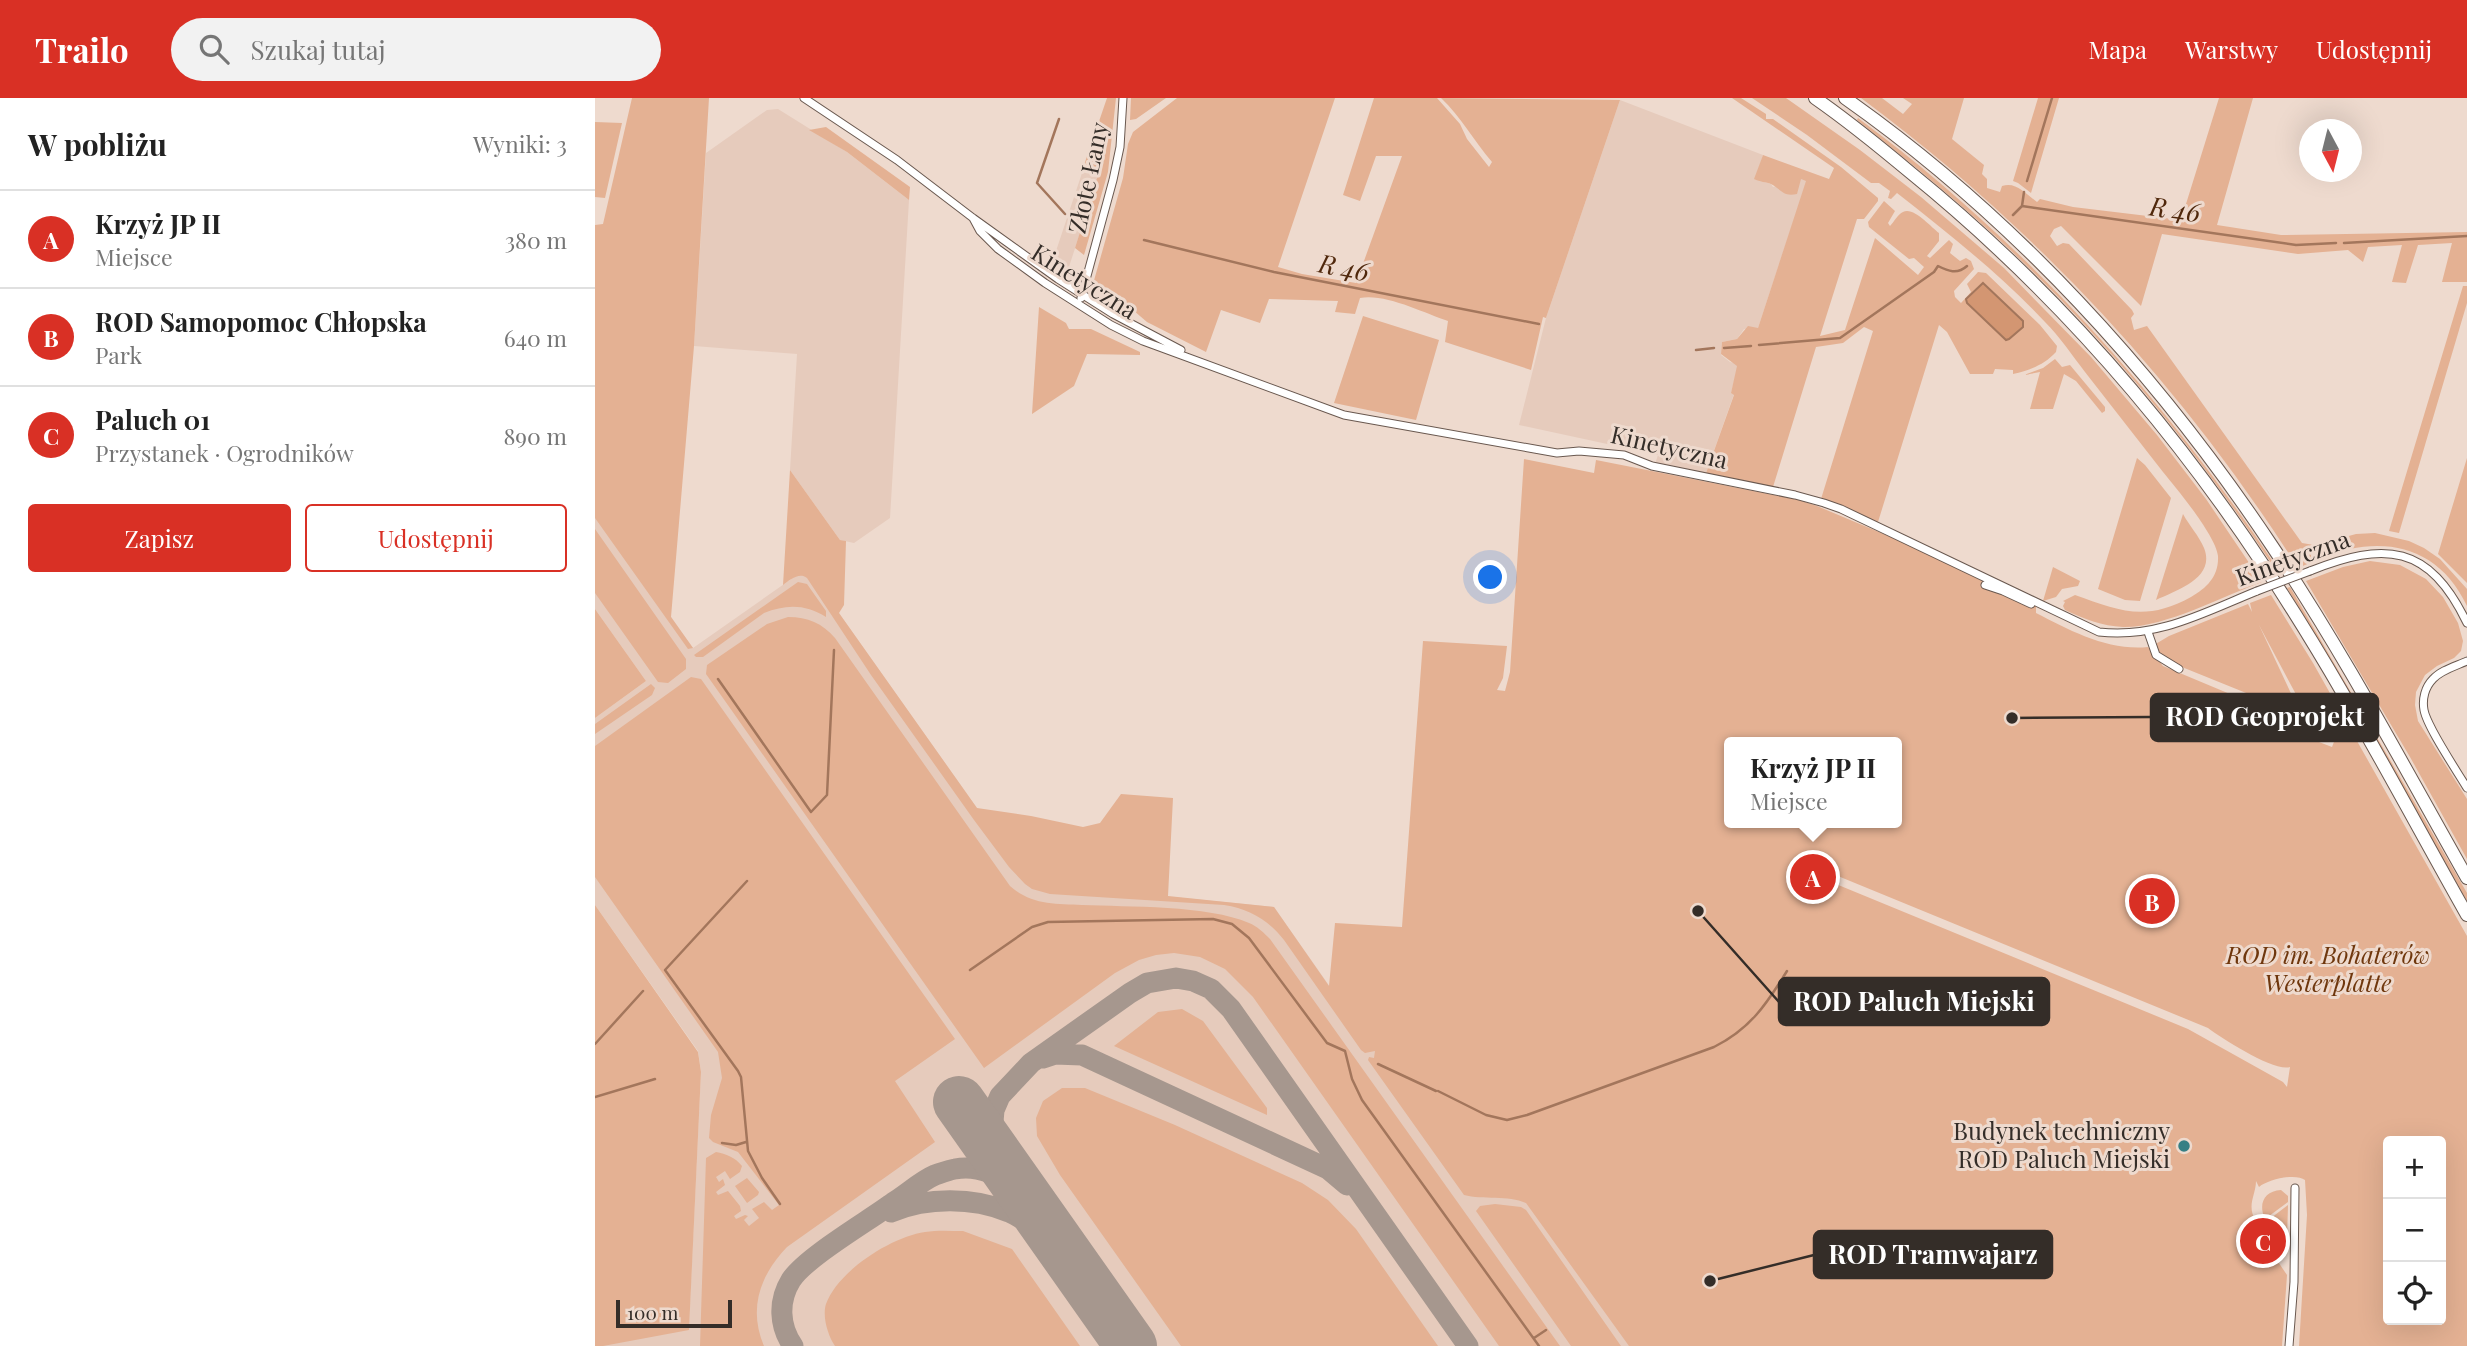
<!DOCTYPE html>
<html lang="pl">
<meta charset="utf-8">
<style>
:root{--surface:#fff;--page:#f2f2f2;--text:#222;--muted:#767676;--line:#e0e0e0;--accent:#d93025}
body{margin:0;font-family:"Playfair Display",serif;background:var(--page);color:var(--text)}
.controls{position:absolute;right:21px;bottom:21px;display:grid;overflow:hidden;border-radius:7px;box-shadow:0 7px 28px #0002}
.controls button{width:63px;height:63px;display:grid;place-items:center;padding:0;border:0;border-bottom:2px solid var(--line);background:var(--surface);color:var(--text);font:35px sans-serif}
.compass{position:absolute;left:1704px;top:21px;width:63px;height:63px;border-radius:50%;background:var(--surface);box-shadow:0 7px 28px #0002;rotate:173deg}
.scale{position:absolute;left:21px;bottom:18px;width:116px;box-sizing:border-box;padding-left:7px;border:4px solid #342d28;border-top:0;font-size:19px;line-height:24px;white-space:nowrap;color:#342d28;-webkit-text-stroke:5px #eedace;paint-order:stroke}
.you{position:absolute;left:896px;top:480px;width:24px;height:24px;margin:-18px;border:5px solid #fff;border-radius:50%;background:#1a73e8;box-shadow:0 0 0 10px #1a73e833}
.badge{display:grid;place-items:center;width:46px;height:46px;border-radius:50%;background:var(--accent);color:#fff;font-size:23px;font-weight:700}
.pin{position:absolute;translate:-50% -50%;border:4px solid #fff;box-shadow:0 2px 7px #0006}
.popup{position:absolute;left:1129px;top:639px;width:178px;height:91px;box-sizing:border-box;display:grid;place-content:center;border-radius:7px;background:var(--surface);filter:drop-shadow(0 2px 5px #0005);font-size:23px;white-space:nowrap;color:var(--muted)}
.popup b{font-size:26px;color:var(--text)}
.popup::after{content:'';position:absolute;left:50%;top:100%;margin-left:-14px;border:14px solid transparent;border-top-color:var(--surface)}
.list{margin:0;padding:0;list-style:none}
h2{display:flex;justify-content:space-between;align-items:center;height:91px;margin:0;padding:0 28px;font-size:30px}
h2 small{font-size:23px;font-weight:400;color:var(--muted)}
.list li{display:grid;grid-template-columns:46px 1fr auto;gap:21px;align-items:center;box-sizing:border-box;height:98px;padding:0 28px;border-top:2px solid var(--line)}
.list b{display:block;font-size:26px;white-space:nowrap}
.list p{margin:0;font-size:23px;white-space:nowrap;color:var(--muted)}
.list em{font-size:23px;font-style:normal;color:var(--muted)}
.actions{display:flex;gap:14px;padding:21px 28px}
.actions a{flex:1;padding:16px 0;border:2px solid var(--accent);border-radius:7px;text-align:center;font-size:24px;color:var(--accent)}
.actions .main{background:var(--accent);color:#fff}
.icon{flex:none;width:38px;height:38px;fill:none;stroke:currentColor;stroke-width:2;stroke-linecap:round;stroke-linejoin:round}
.map{position:relative;flex:none;width:1872px;height:1248px;overflow:hidden}
header{display:flex;align-items:center;gap:42px;box-sizing:border-box;height:98px;padding:0 35px;background:var(--accent);color:#fff}
header strong{font-size:33px}
nav{display:flex;gap:38px;margin-inline-start:auto;font-size:24px}
.search{width:490px;height:63px;background:var(--page);display:flex;align-items:center;gap:18px;box-sizing:border-box;padding:0 24px;border-radius:38px;color:var(--muted);font-size:26px}
main{display:flex}
aside{flex:1;background:var(--surface)}
.map>svg:first-child{display:block}
</style>
<header>
<strong>Trailo</strong>
<div class="search"><svg class="icon" aria-label="search" viewBox="0 0 24 24"><circle cx="10" cy="10" r="6"/><path d="M15 15l6 6"/></svg>Szukaj tutaj</div>
<nav><a>Mapa</a><a>Warstwy</a><a>Udostępnij</a></nav>
</header>
<main>
<aside>
<h2>W pobliżu<small>Wyniki: 3</small></h2>
<ul class="list">
<li><span class="badge">A</span><div><b>Krzyż JP II</b><p>Miejsce</p></div><em>380 m</em></li>
<li><span class="badge">B</span><div><b>ROD Samopomoc Chłopska</b><p>Park</p></div><em>640 m</em></li>
<li><span class="badge">C</span><div><b>Paluch 01</b><p>Przystanek · Ogrodników</p></div><em>890 m</em></li>
</ul>
<div class="actions"><a class="main">Zapisz</a><a>Udostępnij</a></div>
</aside>
<div class="map">
<svg width="1872" height="1248" viewBox="0 0 1872 1248">
<rect width="100%" height="100%" fill="#eedace"/>
<path fill="#e6cbbc" d="M 1025,2 L 1168,57 L 1160,81 L 1176,86 L 1178,89 L 1206,81 L 1212,82 L 1163,230 L 1149,231 L 1142,241 L 1127,244 L 1126,257 L 1135,264 L 1142,266 L 1143,268 L 1136,295 L 1139,296 L 1110,378 L 1060,366 L 1063,357 L 924,327 L 951,220 Z
M 183,11 L 252,54 L 314,102 L 295,420 L 259,445 L 245,442 L 195,372 L 202,256 L 99,248 L 111,55 L 172,12 Z
M 489,69 L 505,73 L 472,175 L 457,165 Z
M 0,411 L 98,550 L 212,470 L 435,785 L 679,809 L 780,953 L 932,1100 L 1037,1248 L 0,1248 L 94,1227 L 106,974 L 103,953 L 0,807 L 0,620 L 51,583 L 0,511 Z"/>
<path fill="#e4b193" fill-rule="evenodd" d="M 37,0 L 114,0 L 99,248 L 76,519 L 98,550 L 93,551 L 0,420 L 0,127 L 8,126 Z
M 512,0 L 521,0 L 513,74 L 489,157 L 480,150 L 504,74 L 489,67 Z
M 536,0 L 571,0 L 541,21 L 535,22 Z
M 582,0 L 740,0 L 683,169 L 707,176 L 761,185 L 807,58 L 781,58 L 765,103 L 748,97 L 779,0 L 842,0 L 865,26 L 872,41 L 894,69 L 897,64 C 879,43 866,19 846,0 L 1025,2 L 951,220 L 948,219 L 936,272 L 850,244 L 853,223 C 829,215 790,195 765,200 L 760,216 L 740,214 L 743,203 L 674,201 L 665,225 L 626,212 L 611,254 L 552,224 L 525,201 L 501,193 L 498,186 L 528,80 L 533,46 L 538,34 Z
M 1137,0 L 1146,0 L 1171,16 L 1171,21 L 1178,21 L 1246,69 L 1283,100 L 1283,103 L 1269,121 L 1262,121 L 1225,238 L 1250,232 L 1280,140 L 1323,177 L 1329,169 L 1319,160 L 1314,161 L 1274,129 L 1273,124 L 1289,103 L 1300,113 L 1293,125 L 1295,128 C 1299,124 1303,116 1308,114 C 1318,108 1336,129 1344,135 L 1344,143 L 1332,158 L 1335,160 L 1354,142 L 1358,146 L 1355,155 L 1365,163 L 1371,160 L 1376,163 L 1379,171 L 1359,193 L 1360,199 L 1366,205 L 1376,194 L 1372,186 L 1383,174 L 1391,175 L 1445,227 L 1462,248 L 1461,254 C 1449,267 1435,272 1418,276 L 1418,272 L 1400,271 L 1398,276 L 1375,276 L 1352,234 L 1344,227 L 1283,424 L 1226,401 L 1278,233 L 1269,229 L 1248,245 L 1221,249 L 1178,389 L 1110,378 L 1139,297 L 1136,295 L 1142,268 L 1126,256 L 1127,244 L 1142,241 L 1153,228 L 1163,230 L 1211,83 L 1206,81 L 1202,96 C 1188,99 1187,92 1176,86 C 1171,84 1165,84 1159,81 L 1168,57 L 1234,81 L 1239,70 Z
M 1157,0 L 1191,0 L 1265,52 L 1326,99 L 1409,170 L 1496,259 L 1562,337 L 1611,401 L 1667,484 C 1628,498 1569,530 1528,529 C 1507,528 1489,521 1470,512 L 1468,508 L 1470,504 L 1468,503 L 1480,497 C 1524,513 1551,524 1596,499 C 1612,490 1624,478 1623,458 C 1621,438 1582,391 1568,374 C 1542,341 1516,307 1490,274 C 1477,257 1465,239 1450,224 C 1405,176 1354,136 1302,95 L 1296,101 L 1293,100 L 1295,93 L 1284,85 L 1276,85 L 1212,37 Z
M 1266,0 L 1287,0 L 1308,16 L 1317,6 L 1308,0 L 1369,0 L 1357,41 L 1389,67 L 1387,76 L 1392,81 L 1392,90 L 1405,94 L 1407,88 C 1421,83 1431,96 1442,104 L 1445,101 L 1478,109 L 1586,122 L 1624,0 L 1658,0 L 1622,127 L 1686,137 L 1872,134 L 1872,184 L 1847,184 L 1857,145 L 1823,147 L 1811,185 L 1797,184 L 1807,147 L 1773,149 L 1768,164 L 1753,152 L 1703,156 L 1567,136 L 1546,208 L 1466,128 L 1459,131 L 1455,138 L 1462,148 L 1468,145 L 1474,146 L 1537,212 L 1539,216 L 1536,220 L 1539,232 L 1552,228 L 1707,445 L 1719,447 L 1724,461 L 1703,470 C 1586,286 1440,129 1266,0 Z
M 1443,0 L 1464,0 L 1436,95 L 1423,85 L 1418,83 Z
M 1263,20 C 1432,145 1571,301 1686,476 L 1684,477 C 1612,367 1530,263 1436,172 C 1381,118 1322,70 1262,22 Z
M 0,24 L 27,25 L 10,100 L 0,99 Z
M 231,29 L 315,89 L 314,102 L 252,54 L 214,32 Z
M 1868,188 L 1872,188 L 1872,205 L 1804,435 L 1794,433 Z
M 444,209 L 471,225 L 474,231 L 496,231 L 545,254 L 545,257 L 492,256 L 479,288 L 437,316 Z
M 768,218 L 844,242 L 821,322 L 739,305 Z
M 1460,261 L 1467,269 L 1475,267 L 1510,309 L 1510,313 L 1507,315 L 1481,283 L 1469,276 L 1458,311 L 1435,311 L 1445,274 L 1429,277 L 1448,270 Z
M 1542,360 L 1550,367 L 1576,400 L 1545,503 L 1530,502 L 1503,491 Z
M 1872,360 L 1872,485 L 1843,456 Z
M 929,361 L 999,375 L 1001,362 L 1204,402 L 1222,408 L 1341,458 L 1441,507 L 1441,515 C 1476,533 1513,553 1553,549 L 1568,568 L 1721,632 L 1724,636 L 1724,644 L 1737,649 L 1742,636 L 1711,623 L 1704,602 L 1664,527 L 1708,621 L 1666,601 L 1572,563 L 1565,556 L 1559,547 L 1574,538 L 1653,506 L 1657,514 L 1655,505 L 1676,497 L 1718,565 L 1872,838 L 1872,1248 L 1704,1248 L 1712,1117 L 1710,1082 C 1701,1075 1674,1081 1664,1089 L 1661,1083 C 1661,1097 1651,1108 1661,1123 L 1657,1126 L 1666,1139 L 1664,1141 L 1668,1147 L 1671,1146 L 1692,1177 L 1687,1248 L 1034,1248 L 931,1105 C 913,1097 888,1102 869,1097 L 773,962 L 774,959 L 779,960 L 780,953 L 770,955 L 766,952 L 689,842 C 673,822 655,811 629,807 L 455,796 L 437,791 L 430,786 L 414,769 L 379,722 L 276,577 L 212,480 C 204,474 195,482 188,487 L 195,372 L 245,442 L 251,443 L 249,507 L 244,515 L 382,710 L 436,718 L 488,729 L 505,725 L 526,696 L 578,700 L 573,798 L 679,809 L 734,888 L 740,825 L 807,829 L 828,543 L 912,548 L 908,580 L 902,592 L 910,593 L 915,574 ZM 1134,644 L 1302,644 L 1302,725 L 1134,725 ZM 1238,776 L 1613,930 C 1628,941 1679,974 1695,969 L 1692,989 L 1688,984 L 1593,931 L 1236,784 ZM 1793,1043 L 1846,1043 L 1846,1222 L 1793,1222 Z
M 1588,416 C 1594,427 1604,438 1609,450 C 1621,480 1582,492 1561,502 Z
M 0,431 L 91,561 L 91,571 L 73,585 L 63,584 L 0,495 Z
M 1780,435 L 1814,443 L 1829,450 L 1845,461 L 1872,491 L 1872,508 C 1843,446 1785,436 1726,460 L 1721,447 L 1761,436 Z
M 1775,463 L 1805,467 L 1831,481 L 1848,499 L 1863,525 L 1868,543 L 1866,553 L 1859,560 L 1842,568 L 1830,577 L 1821,594 L 1820,607 L 1823,623 L 1872,701 L 1872,761 L 1815,659 L 1711,483 L 1748,469 Z
M 1458,469 L 1485,483 L 1483,488 L 1467,491 L 1461,499 L 1448,503 Z
M 203,484 L 212,486 L 231,513 L 231,519 C 211,506 191,506 169,515 L 108,559 L 101,559 L 99,557 Z
M 1695,489 L 1872,795 L 1872,803 L 1740,570 L 1692,490 Z
M 0,511 L 51,583 L 0,620 Z
M 193,519 C 213,519 227,525 240,540 L 415,788 C 436,807 460,806 487,807 C 533,809 613,807 654,825 C 662,828 669,835 675,841 L 965,1248 L 904,1248 L 658,899 L 630,871 L 605,859 L 579,855 L 561,857 L 544,862 L 520,875 L 389,970 L 111,576 L 112,567 L 172,526 Z
M 96,579 L 106,581 L 360,941 L 300,983 L 340,1044 L 192,1149 C 165,1177 153,1211 169,1248 L 105,1248 L 111,1060 L 121,1054 C 131,1056 140,1059 147,1068 L 145,1074 L 135,1081 L 130,1073 L 121,1079 L 124,1084 L 128,1081 L 130,1087 L 121,1094 L 123,1097 L 133,1093 L 145,1108 L 146,1113 L 139,1118 L 141,1121 L 150,1117 L 153,1118 L 149,1122 L 154,1128 L 164,1120 L 157,1111 L 169,1104 L 177,1112 L 184,1107 L 143,1054 L 118,1044 L 114,1040 L 116,1017 L 127,980 L 123,954 L 0,779 L 0,648 Z
M 56,586 L 60,590 L 57,597 L 0,636 L 0,626 Z
M 0,807 L 103,954 L 106,974 L 94,1232 L 8,1248 L 0,1248 Z
M 587,911 L 608,923 L 672,1010 L 672,1017 L 519,948 L 563,914 Z
M 467,990 L 490,990 L 580,1027 L 707,1085 L 733,1102 L 761,1131 L 843,1248 L 586,1248 L 465,1077 L 442,1038 L 441,1020 L 448,1003 Z
M 152,1080 L 164,1094 L 163,1097 L 152,1105 L 140,1088 Z
M 1686,1092 L 1693,1098 L 1693,1104 L 1670,1121 C 1663,1106 1669,1093 1686,1092 Z
M 900,1106 L 926,1109 L 931,1112 L 1026,1248 L 976,1248 L 881,1113 L 885,1108 Z
M 1693,1107 L 1692,1142 L 1688,1147 L 1683,1134 L 1672,1123 Z
M 368,1133 L 417,1151 L 485,1248 L 240,1248 C 233,1238 227,1218 231,1206 C 243,1173 296,1139 330,1134 C 342,1132 356,1133 368,1133 Z"/>
<path fill="#d39672" stroke="#a3765c" stroke-width="2" d="M 1388,185 L 1428,223 L 1428,229 L 1414,241 L 1411,242 L 1372,205 L 1371,201 Z"/>
<g fill="none" stroke-linecap="round" stroke-linejoin="round">
<path stroke="#a3765c" stroke-width="2.5" d="M 464,21 L 442,85 L 470,116
M 1432,83 L 1457,0
M 1427,108 L 1701,147 L 1741,145
M 1427,108 L 1429,94
M 1418,117 L 1427,108
M 549,142 L 679,174 L 944,226
M 1749,145 L 1872,138
M 1164,247 L 1245,240 L 1339,174 L 1343,168 C 1353,173 1362,177 1372,168
M 1129,250 L 1156,248
M 1101,252 L 1119,250
M 123,581 L 216,714 L 232,697 L 239,552
M 152,783 L 70,872 L 143,973 L 146,979 L 153,1053 L 167,1080 L 185,1106
M 375,872 L 437,829 L 453,824 L 618,821 L 637,826 L 654,840 L 732,945 L 750,953 L 757,981 L 767,1002 L 944,1248
M 0,946 L 48,893
M 783,966 L 841,993
M 843,993 L 891,1017 L 912,1022 L 932,1017 L 1119,949 C 1155,931 1171,907 1192,873
M 0,999 L 60,981
M 127,1045 L 141,1047 L 151,1044
M 939,1240 L 951,1232"/>
<path stroke="#a6978e" stroke-width="21" d="M 448,960 L 460,956 L 487,957 L 733,1071 L 752,1087
M 400,1056 L 397,1036 L 399,1012 L 405,998 L 436,965 L 535,895 L 552,885 L 581,880 L 598,883 L 616,891 L 636,911 L 873,1248
M 296,1114 C 332,1099 378,1099 414,1114 C 432,1122 448,1135 465,1146
M 198,1248 C 184,1228 183,1203 196,1182 C 211,1159 275,1122 299,1104 C 312,1096 326,1083 340,1077 C 346,1075 354,1072 360,1071 C 385,1066 406,1079 426,1091"/>
<path stroke="#a6978e" stroke-width="52" d="M 364,1004 L 536,1248"/>
<g stroke="#69584f" stroke-width="9">
<path id="street" d="M 209,0 L 302,62 L 378,120 L 463,181 L 518,216 L 586,252
M 378,120 L 385,133 L 403,151 L 450,185 L 516,227 L 548,243 L 749,317 L 962,355 L 984,353 L 1029,357 L 1057,368 L 1200,397 L 1229,405 L 1246,411 L 1504,534 C 1562,541 1610,514 1662,493
M 486,200 L 518,82 L 525,49 L 528,0
M 1715,473 C 1790,443 1834,446 1872,525
M 1390,487 L 1408,493 L 1436,506
M 1553,534 L 1561,557 L 1584,571
M 1872,563 C 1861,568 1846,572 1838,581 C 1830,589 1827,601 1829,612 C 1832,629 1862,673 1872,690
M 1694,1248 L 1699,1184 L 1700,1090"/>
</g>
<g stroke="#69584f" stroke-width="14">
<path id="highway" d="M 1220,0 C 1253,23 1285,49 1316,75 C 1454,187 1571,320 1669,468 C 1744,580 1806,700 1872,817
M 1250,0 C 1419,119 1563,277 1677,448 C 1749,555 1809,669 1872,780"/>
</g>
<use href="#street" stroke="#fff" stroke-width="7"/>
<use href="#highway" stroke="#fff" stroke-width="12"/>
<g stroke="#69584f" stroke-width="9" stroke-linecap="butt">
<path id="street-bridge" d="M 1662,493 L 1715,473"/>
</g>
<use href="#street-bridge" stroke="#fff" stroke-width="7"/>
</g>
<circle fill="#367f84" stroke="#eedace" stroke-width="2.5" cx="1589" cy="1048" r="7"/>
<g text-anchor="middle" stroke-width="6" stroke-linejoin="round" paint-order="stroke">
<g font-size="24" fill="#342d28" stroke="#eedace">
<text transform="translate(494 80) rotate(-78)" y="8">Złote Łany</text>
<text transform="translate(489 184) rotate(32)" y="8">Kinetyczna</text>
<text transform="translate(1074 350) rotate(13)" y="8">Kinetyczna</text>
<text transform="translate(1698 461) rotate(-20)" y="8">Kinetyczna</text>
</g>
<g font-size="24" font-style="italic" fill="#6f370d" stroke="#eedace">
<text x="1733" y="866">ROD im. Bohaterów<tspan x="1733" dy="28">Westerplatte</tspan></text>
</g>
<g font-size="24" fill="#342d28" stroke="#eedace" text-anchor="end">
<text x="1575" y="1042">Budynek techniczny<tspan x="1575" dy="28">ROD Paluch Miejski</tspan></text>
</g>
<g font-size="26" font-style="italic" fill="#50280c" stroke="#eedace">
<text transform="translate(1580 112) rotate(8)" y="9">R 46</text>
<text transform="translate(749 170) rotate(11)" y="9">R 46</text>
</g>
</g>
<path fill="none" stroke="#342d28" stroke-width="2.5" d="M1417 620L1556 619M1103 813L1184 904M1115 1183L1219 1157"/>
<g fill="#342d28" stroke="#eedace" stroke-width="2.5">
<circle cx="1417" cy="620" r="7"/>
<circle cx="1103" cy="813" r="7"/>
<circle cx="1115" cy="1183" r="7"/>
</g>
<g fill="#342d28" stroke="#342d28" stroke-width="2.5">
<rect x="1556" y="596" width="227" height="47" rx="7"/>
<rect x="1184" y="880" width="270" height="47" rx="7"/>
<rect x="1219" y="1133" width="238" height="47" rx="7"/>
</g>
<g font-size="26" text-anchor="middle" font-weight="bold" fill="#fff">
<text x="1670" y="628">ROD Geoprojekt</text>
<text x="1319" y="913">ROD Paluch Miejski</text>
<text x="1338" y="1166">ROD Tramwajarz</text>
</g>
</svg>
<div class="controls">
<button>+</button>
<button>−</button>
<button><svg class="icon" aria-label="locate" viewBox="0 0 24 24"><circle cx="12" cy="12" r="6"/><path d="M12 2v4M12 18v4M2 12h4M18 12h4"/></svg></button>
</div>
<svg class="compass" viewBox="-18 -18 36 36"><path d="M0-13l5 13h-10z" fill="#e53935"/><path d="M0 13l5-13h-10z" fill="#767676"/></svg>
<div class="scale">100 m</div>
<div class="you"></div>
<div class="pin badge" style="left:1218px;top:779px">A</div>
<div class="popup"><b>Krzyż JP II</b>Miejsce</div>
<div class="pin badge" style="left:1557px;top:803px">B</div>
<div class="pin badge" style="left:1668px;top:1143px">C</div>
</div>
</main>
